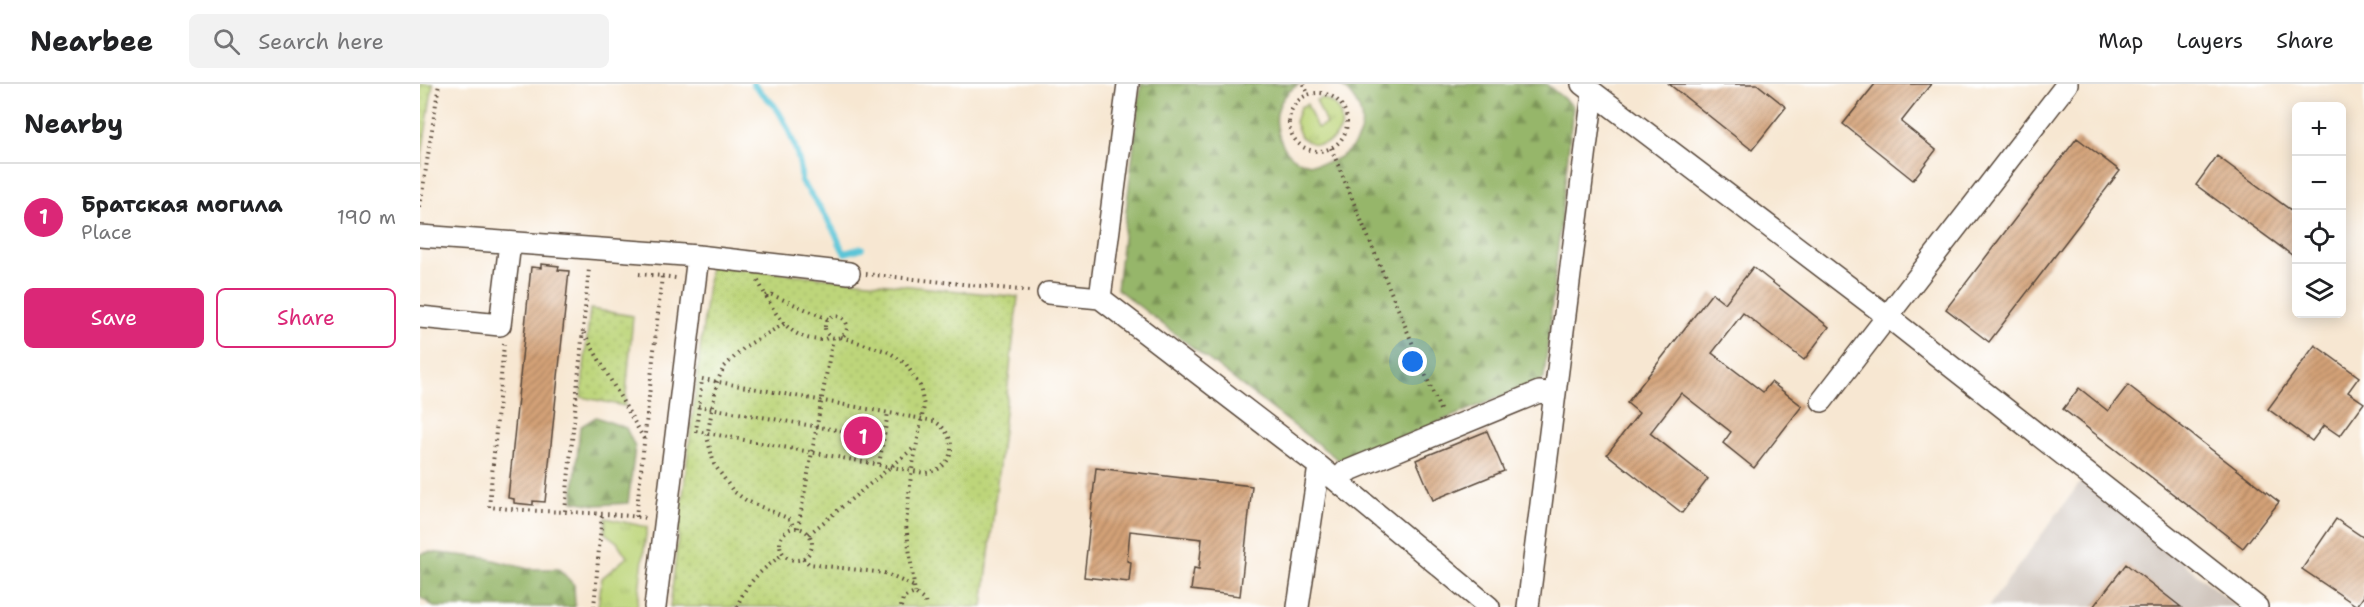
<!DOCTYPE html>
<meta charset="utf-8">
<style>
:root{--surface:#fff;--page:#f2f2f2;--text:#202124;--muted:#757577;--line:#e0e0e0;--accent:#db2777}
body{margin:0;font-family:"Shantell Sans",sans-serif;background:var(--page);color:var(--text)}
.controls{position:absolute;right:18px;top:18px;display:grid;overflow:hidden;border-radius:9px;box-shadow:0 3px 15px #0003}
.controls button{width:54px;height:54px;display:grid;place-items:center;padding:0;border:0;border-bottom:2px solid var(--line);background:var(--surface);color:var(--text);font:30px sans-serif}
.you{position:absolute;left:993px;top:278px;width:21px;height:21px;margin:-15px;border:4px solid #fff;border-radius:50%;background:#1a73e8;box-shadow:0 0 0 9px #1a73e833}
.badge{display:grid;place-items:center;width:39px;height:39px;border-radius:50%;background:var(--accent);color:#fff;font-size:20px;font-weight:700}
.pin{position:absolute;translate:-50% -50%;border:3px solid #fff;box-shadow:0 2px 6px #0006}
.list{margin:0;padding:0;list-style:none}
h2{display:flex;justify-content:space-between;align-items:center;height:78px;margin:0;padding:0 24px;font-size:26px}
h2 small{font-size:20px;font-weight:400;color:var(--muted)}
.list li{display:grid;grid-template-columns:39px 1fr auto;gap:18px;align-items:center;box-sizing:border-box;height:108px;padding:0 24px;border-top:2px solid var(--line)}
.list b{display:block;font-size:22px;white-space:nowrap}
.list p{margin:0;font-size:20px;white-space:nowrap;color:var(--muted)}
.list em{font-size:20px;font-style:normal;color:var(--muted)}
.actions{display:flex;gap:12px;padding:18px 24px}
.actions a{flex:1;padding:14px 0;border:2px solid var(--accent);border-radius:9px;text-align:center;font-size:21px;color:var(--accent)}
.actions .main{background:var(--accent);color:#fff}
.icon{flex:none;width:33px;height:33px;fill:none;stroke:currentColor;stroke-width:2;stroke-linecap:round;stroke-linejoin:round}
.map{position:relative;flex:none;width:1944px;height:523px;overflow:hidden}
header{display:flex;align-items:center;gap:36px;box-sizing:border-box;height:84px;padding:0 30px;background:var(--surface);border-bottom:2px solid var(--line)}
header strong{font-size:28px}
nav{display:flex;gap:33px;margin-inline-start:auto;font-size:21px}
.search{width:420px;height:54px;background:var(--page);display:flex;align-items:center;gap:15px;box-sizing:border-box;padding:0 21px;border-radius:9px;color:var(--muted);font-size:22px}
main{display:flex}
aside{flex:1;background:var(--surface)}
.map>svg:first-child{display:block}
</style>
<header>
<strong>Nearbee</strong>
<div class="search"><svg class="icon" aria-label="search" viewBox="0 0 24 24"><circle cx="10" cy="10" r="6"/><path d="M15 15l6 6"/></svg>Search here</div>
<nav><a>Map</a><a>Layers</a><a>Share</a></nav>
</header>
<main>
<aside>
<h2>Nearby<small></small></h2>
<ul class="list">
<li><span class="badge">1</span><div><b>Братская могила</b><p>Place</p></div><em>190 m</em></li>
</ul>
<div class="actions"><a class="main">Save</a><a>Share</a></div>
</aside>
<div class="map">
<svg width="1944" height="523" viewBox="0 0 1944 523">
<defs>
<pattern id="grass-tufts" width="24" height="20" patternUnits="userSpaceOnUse" patternTransform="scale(1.5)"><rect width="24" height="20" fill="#bdd57a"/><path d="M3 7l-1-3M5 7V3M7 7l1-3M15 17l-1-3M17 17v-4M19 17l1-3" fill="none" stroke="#a3b769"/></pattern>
<pattern id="forest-firs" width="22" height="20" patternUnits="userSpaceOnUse" patternTransform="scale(1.5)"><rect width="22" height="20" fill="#96b66a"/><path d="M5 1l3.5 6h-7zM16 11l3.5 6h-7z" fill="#7c9457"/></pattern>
<pattern id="park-dots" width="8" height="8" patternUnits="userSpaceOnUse" patternTransform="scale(1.5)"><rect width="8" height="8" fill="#bdd57a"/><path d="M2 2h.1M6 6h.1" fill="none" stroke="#a3b769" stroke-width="1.8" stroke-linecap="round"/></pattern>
<pattern id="building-hatch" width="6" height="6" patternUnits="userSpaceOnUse" patternTransform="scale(1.5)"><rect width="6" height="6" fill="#d3a177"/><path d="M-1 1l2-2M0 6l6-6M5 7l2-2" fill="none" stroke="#ac8361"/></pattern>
</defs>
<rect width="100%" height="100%" fill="#fff"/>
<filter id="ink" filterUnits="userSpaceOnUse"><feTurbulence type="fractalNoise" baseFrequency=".0167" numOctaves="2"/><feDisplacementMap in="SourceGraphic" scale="12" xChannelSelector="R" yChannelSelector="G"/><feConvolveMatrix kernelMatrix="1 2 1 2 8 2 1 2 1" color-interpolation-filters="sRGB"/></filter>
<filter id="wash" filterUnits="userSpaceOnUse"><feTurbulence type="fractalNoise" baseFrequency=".008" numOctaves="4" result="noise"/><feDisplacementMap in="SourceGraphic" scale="24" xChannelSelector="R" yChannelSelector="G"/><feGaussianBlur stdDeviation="1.35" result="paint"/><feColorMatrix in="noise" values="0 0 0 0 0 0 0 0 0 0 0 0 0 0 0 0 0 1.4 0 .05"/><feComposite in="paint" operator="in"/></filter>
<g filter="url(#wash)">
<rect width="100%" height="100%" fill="#f7e7d2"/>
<path fill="#cdc2b9" d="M 1662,396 L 1817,523 L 1568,523 Z"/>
<path fill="url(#grass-tufts)" stroke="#7c804c" stroke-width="1.5" d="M 902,14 C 917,20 923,29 921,45 C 911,62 896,65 881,53 L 875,38 L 880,23 L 887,20 L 897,44 L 906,40 L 896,16 Z
M 186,434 L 227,443 L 217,523 L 178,523 L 182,494 L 207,473 L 197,458 L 185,449 Z"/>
<path fill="url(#forest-firs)" stroke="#687044" stroke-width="1.5" d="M 721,0 L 879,0 C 864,9 854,24 857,42 C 869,123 991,58 919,0 L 1126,0 L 1153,22 L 1124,295 L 921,378 L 697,205 Z
M 176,333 L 206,344 L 215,363 L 208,419 L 176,421 L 153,417 L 160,343 Z
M 9,468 L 66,474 L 108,485 L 139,485 L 154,501 L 155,523 L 14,523 L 0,513 L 0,470 Z"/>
<path fill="url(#park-dots)" stroke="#7c804c" stroke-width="1.5" d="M 0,0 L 13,0 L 0,83 Z
M 290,182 L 598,213 L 563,523 L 250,523 Z
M 170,225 L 213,232 L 205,322 L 161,313 Z"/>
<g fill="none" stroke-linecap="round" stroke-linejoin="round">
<path stroke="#5bc5d7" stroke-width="6" d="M 333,0 C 340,7 347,14 354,21 C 366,36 383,77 381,97 C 394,113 404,129 414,147 C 419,155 419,162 425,169 L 442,164"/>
</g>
<g id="blocks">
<path fill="url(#building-hatch)" d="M 1249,0 L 1337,0 L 1366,23 L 1332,66 Z
M 1455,0 L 1511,0 L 1481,38 L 1516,66 L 1493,96 L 1423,40 Z
M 1657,54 L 1700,87 L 1569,258 L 1526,225 Z
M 1797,72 L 1876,130 L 1876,174 L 1776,101 Z
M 121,180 L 139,182 L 138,186 L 149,187 L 125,418 L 113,417 L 113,421 L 94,419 L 94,415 L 88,414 L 111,183 L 121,184 Z
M 1333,183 L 1409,243 L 1384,276 L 1323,229 L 1292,269 L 1343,308 L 1351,298 L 1382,322 L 1334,384 L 1303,359 L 1311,348 L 1261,309 L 1230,349 L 1288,395 L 1262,429 L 1187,370 L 1219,329 L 1207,319 L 1292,209 L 1305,219 Z
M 1895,261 L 1939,293 L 1928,308 L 1944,319 L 1920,352 L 1904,341 L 1892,357 L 1848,325 Z
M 1708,301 L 1859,418 L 1823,464 L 1643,325 L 1659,304 L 1688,327 Z
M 1067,347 L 1084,387 L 1013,416 L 996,376 Z
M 676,384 L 832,402 L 820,512 L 771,506 L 774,484 L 779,485 L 782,455 L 710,447 L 707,477 L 711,478 L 709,498 L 664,493 Z
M 1916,435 L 1944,454 L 1944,512 L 1937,522 L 1882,485 Z
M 1706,480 L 1761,523 L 1673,523 Z"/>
</g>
</g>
<g filter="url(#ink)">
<use href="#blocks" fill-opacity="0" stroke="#574639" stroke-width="1.5"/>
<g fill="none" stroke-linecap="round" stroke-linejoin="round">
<g stroke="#574639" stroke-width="24">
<path id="minor" d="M 708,0 L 680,214 L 899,382 L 1069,523
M 1162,0 L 1467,232 L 1837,523
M 0,152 L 278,172 L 429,189
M 628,209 L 680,214
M 0,233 L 80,241 L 90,159
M 1402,317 L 1647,0
M 918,397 L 925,388 L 1119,308 L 1135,310
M 235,523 L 278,172
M 878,523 L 899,382
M 1108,523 L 1173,9"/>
</g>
<path stroke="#574639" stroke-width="4" stroke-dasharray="1.5 4.5" stroke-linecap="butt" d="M 884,0 L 888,10
M869 38a29 29 0 1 1 58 0a29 29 0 1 1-58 0Z
M 911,64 L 1021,328
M 0,123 L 19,0
M 446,190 L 609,207
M 242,192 L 256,194
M 338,197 C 351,221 362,249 391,255 C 399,256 403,257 409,253
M 346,212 L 350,210 L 408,235
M405 243a11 11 0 1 1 22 0a11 11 0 1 1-22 0Z
M 364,240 L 326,262 L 304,283 L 297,298 L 287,353 L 294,380 L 313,407 L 327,417 L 370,435 L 374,444
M 164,249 L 224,355
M 421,253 L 469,268 L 486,280 L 500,302 L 504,322 L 491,391 L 486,441 L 495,509
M 84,260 L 69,423 C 122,429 174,427 227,434
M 282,295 L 514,337 C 540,352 536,386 504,389 L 276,347 Z
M 278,322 L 428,348
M 459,380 L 468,329
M 145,427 L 169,185
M 216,433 L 242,192 L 218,190
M360 460a16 16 0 1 1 32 0a16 16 0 1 1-32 0Z
M 378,444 L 413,254
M 389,450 L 495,363
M 383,474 L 389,480 L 464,489 L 493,502
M 174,523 L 182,430
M 317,523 C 326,498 343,485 363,470
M 481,523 L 483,514 L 495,509 L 505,517 L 506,523"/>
<use href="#minor" stroke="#fff" stroke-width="21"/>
</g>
</g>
</svg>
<div class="controls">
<button>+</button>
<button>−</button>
<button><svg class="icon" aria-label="locate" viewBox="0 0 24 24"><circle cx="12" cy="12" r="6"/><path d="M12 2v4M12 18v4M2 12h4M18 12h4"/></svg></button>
<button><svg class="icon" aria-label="layers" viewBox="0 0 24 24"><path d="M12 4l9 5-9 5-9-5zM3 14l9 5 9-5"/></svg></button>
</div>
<div class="you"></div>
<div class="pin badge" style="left:443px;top:352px">1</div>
</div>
</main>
